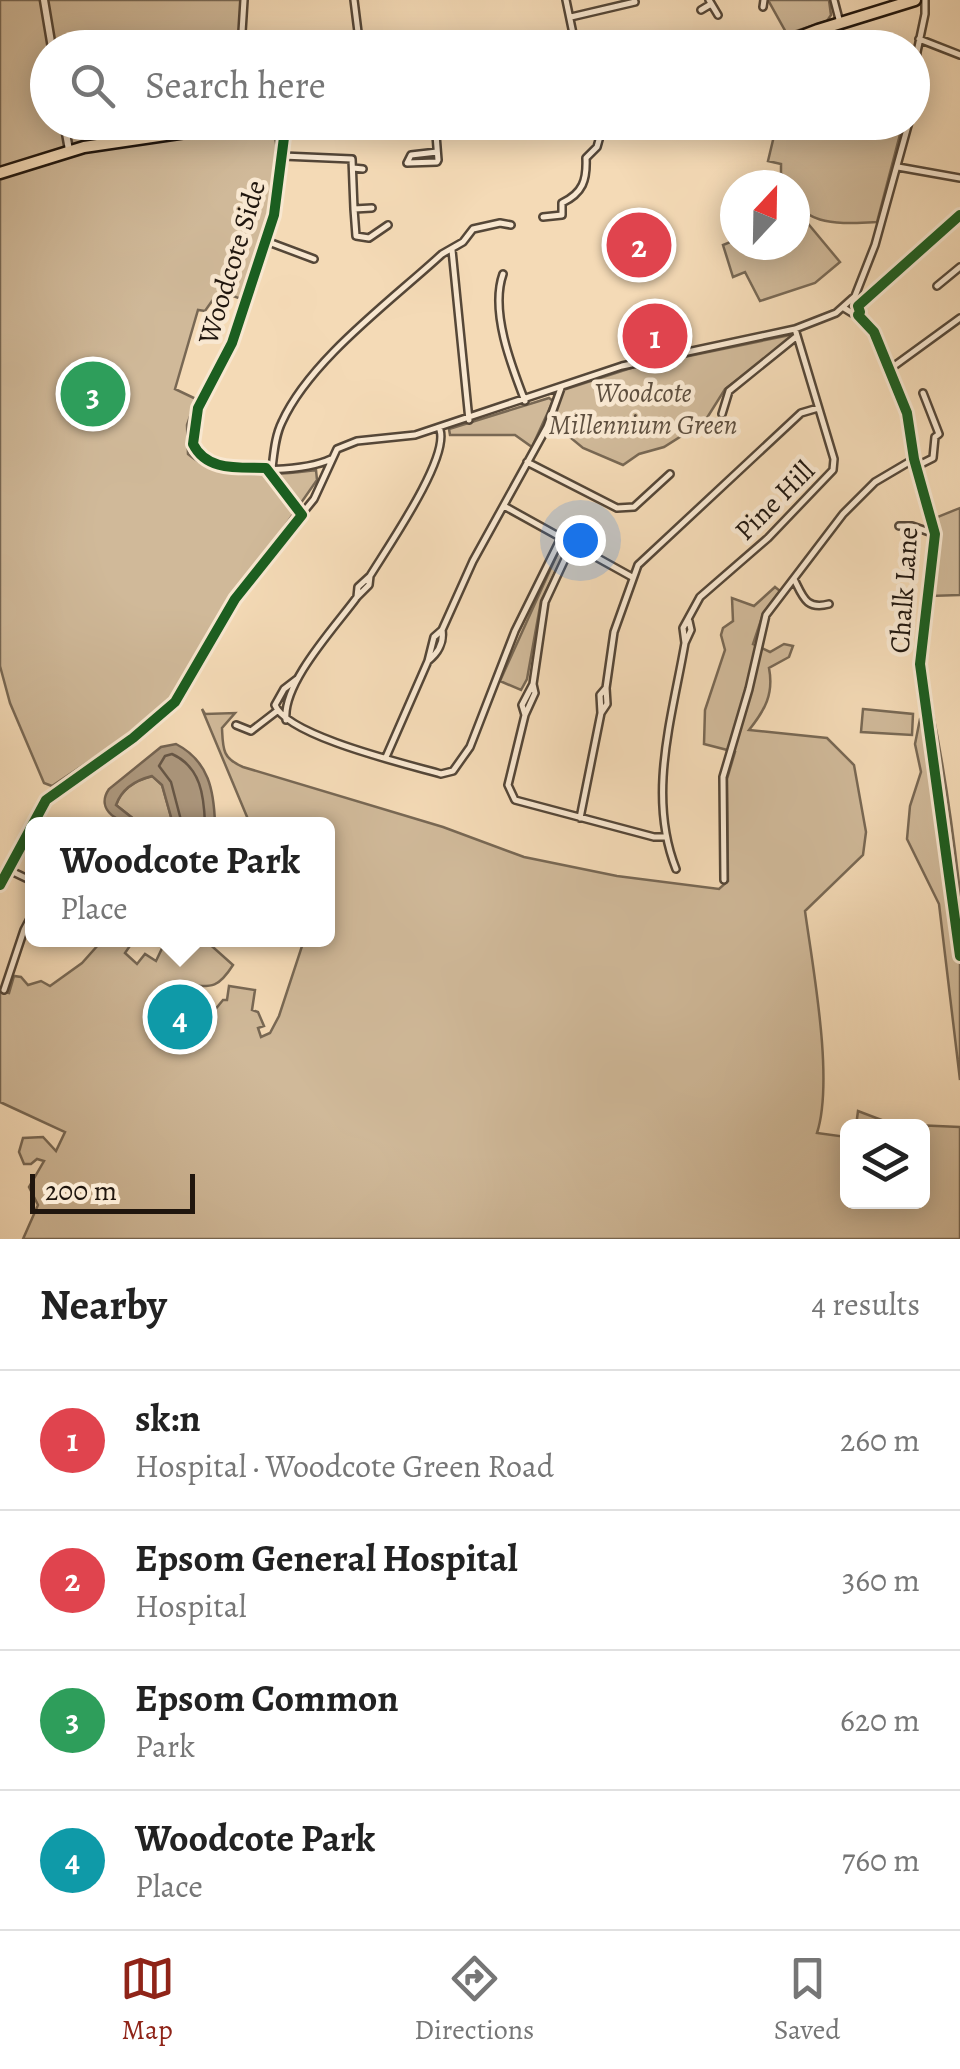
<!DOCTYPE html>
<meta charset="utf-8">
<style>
:root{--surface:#fff;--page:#f6f6f6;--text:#222;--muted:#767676;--line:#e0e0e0;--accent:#8f2418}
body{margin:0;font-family:Alegreya,serif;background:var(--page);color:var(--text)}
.controls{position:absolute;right:30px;bottom:30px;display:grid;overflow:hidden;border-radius:15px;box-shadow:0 5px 25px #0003}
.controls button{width:90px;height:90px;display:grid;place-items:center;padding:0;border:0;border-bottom:2px solid var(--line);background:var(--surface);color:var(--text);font:50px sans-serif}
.compass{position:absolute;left:720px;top:170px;width:90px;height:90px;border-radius:50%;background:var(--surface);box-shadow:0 5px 25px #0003;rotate:22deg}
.scale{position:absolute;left:30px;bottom:25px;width:165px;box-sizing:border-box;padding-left:10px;border:5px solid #20160e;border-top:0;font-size:28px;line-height:35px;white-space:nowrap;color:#20160e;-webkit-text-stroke:8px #f8e7d0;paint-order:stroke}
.you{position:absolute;left:580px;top:540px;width:35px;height:35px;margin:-25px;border:8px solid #fff;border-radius:50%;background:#1a73e8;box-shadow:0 0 0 15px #1a73e833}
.badge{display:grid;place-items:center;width:65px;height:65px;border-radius:50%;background:var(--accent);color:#fff;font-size:32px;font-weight:700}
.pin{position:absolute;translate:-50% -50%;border:5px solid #fff;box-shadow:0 2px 10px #0006}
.popup{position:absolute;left:25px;top:817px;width:310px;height:130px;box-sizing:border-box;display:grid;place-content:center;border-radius:15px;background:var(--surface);filter:drop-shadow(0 2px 8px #0005);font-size:32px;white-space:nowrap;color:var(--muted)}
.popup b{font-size:38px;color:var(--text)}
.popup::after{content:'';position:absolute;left:50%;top:100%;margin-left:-20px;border:20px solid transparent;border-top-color:var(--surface)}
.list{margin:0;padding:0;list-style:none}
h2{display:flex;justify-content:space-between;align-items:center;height:130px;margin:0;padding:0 40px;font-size:42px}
h2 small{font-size:32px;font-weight:400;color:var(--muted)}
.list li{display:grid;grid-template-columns:65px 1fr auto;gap:30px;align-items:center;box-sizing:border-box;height:140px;padding:0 40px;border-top:2px solid var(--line)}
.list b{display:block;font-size:38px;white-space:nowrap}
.list p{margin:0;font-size:32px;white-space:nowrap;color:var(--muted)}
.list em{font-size:32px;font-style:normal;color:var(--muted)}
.icon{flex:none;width:55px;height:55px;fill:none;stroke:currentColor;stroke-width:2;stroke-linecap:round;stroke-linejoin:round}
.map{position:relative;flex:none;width:960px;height:1239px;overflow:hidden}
.search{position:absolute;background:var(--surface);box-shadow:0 5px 25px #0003;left:30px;right:30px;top:30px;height:110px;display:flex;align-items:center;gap:25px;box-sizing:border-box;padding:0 35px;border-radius:55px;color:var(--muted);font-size:38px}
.sheet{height:690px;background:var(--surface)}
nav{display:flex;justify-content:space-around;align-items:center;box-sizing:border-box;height:140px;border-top:2px solid var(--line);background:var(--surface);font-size:28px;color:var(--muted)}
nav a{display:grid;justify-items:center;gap:5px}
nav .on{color:var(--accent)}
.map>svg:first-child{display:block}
</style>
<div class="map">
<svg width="960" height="1239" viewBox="0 0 960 1239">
<rect width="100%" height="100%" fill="#f4dab6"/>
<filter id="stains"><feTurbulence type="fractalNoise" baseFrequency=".002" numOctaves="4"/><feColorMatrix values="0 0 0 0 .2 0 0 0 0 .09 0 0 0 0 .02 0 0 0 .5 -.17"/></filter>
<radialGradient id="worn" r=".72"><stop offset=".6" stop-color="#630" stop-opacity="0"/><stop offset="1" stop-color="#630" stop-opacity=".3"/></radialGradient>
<path fill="#d0b999" stroke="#786854" stroke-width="2.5" d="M 0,0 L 242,0 L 239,47 L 48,48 L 48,122 L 230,122 L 231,131 L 273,130 C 288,173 257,256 244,300 L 219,291 L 205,311 L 198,310 L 175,389 L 196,399 L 187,425 L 188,454 C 220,482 275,475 316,470 L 317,480 L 231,603 L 172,698 L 118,742 L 52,786 L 44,783 L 10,703 L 0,666 Z
M 768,0 L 829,0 L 831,15 L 827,21 L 787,34 Z
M 792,123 L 903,123 L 877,222 C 846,223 795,230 795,185 L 788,185 L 781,173 L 781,164 L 768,161 L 773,140 L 771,135 Z
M 800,214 L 840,262 L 815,283 L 760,301 L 745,272 L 733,277 L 723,245 L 735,240 L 735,245 L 795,245 L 795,218 Z
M 790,335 L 793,338 L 725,389 L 705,421 L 664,447 L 639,454 L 623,465 L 583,448 L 549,420 L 563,390 L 631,368 Z
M 549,398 L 553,401 L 532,447 L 515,435 L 450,435 L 449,429 Z
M 960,508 L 960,595 L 930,596 L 939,535 L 930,520 Z
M 560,548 L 566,550 L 541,601 L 527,679 L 521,690 L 500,681 Z
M 775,587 L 780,591 L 763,614 L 753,644 L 770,652 L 784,644 L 793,646 L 789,657 L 769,668 C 774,694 765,710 749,730 L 827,738 L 854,765 L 866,832 L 863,855 L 805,911 C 813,969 834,1080 817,1133 L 847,1137 L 848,1202 L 922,1202 L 922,1126 L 856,1126 L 858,1111 L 892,1124 L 960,1127 L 960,1239 L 23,1239 L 38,1205 L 29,1187 L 44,1161 L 37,1159 L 31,1164 L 24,1164 L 19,1152 L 23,1138 L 43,1137 L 56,1151 L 65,1132 L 0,1102 L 0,991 L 9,993 L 14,976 L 21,977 L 28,985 L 41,981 L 50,986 L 82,963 L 99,944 L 108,940 L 134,940 L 125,953 L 137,964 L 145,954 L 156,961 L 166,940 L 205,940 L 233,965 C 219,987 213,988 187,985 L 181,1016 C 208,1021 206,1021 223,1000 L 227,1000 L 229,986 L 255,990 L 252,1010 L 258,1012 L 264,1026 L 258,1028 L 261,1037 L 270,1033 L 279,1016 L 304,940 L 328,940 L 328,824 L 250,824 L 202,709 L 205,714 L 235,713 L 222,728 C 223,749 222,758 243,767 L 443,827 L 524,857 L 617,876 L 719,889 L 728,881 L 727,779 L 735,752 L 704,744 L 705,710 L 725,650 L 721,635 L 723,628 L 733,621 L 732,598 L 754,606 Z
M 863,709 L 913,714 L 912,735 L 861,732 Z
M 932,709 C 945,772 953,830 960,893 C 960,950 960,1021 960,1080 L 939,904 L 907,839 L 910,806 L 921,772 L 915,744 L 920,719 Z
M 153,776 L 162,785 L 173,824 L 140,824 L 116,805 C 122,788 136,780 153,776 Z"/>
<path fill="#ac977d" stroke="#746351" stroke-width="2.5" d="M 176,744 C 209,761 214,791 215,824 L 173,824 L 162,785 L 152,776 C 136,780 122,788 116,805 L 140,824 C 121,825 94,811 109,789 L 161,747 Z"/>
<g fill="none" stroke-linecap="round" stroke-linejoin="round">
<path stroke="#665646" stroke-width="2.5" d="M 182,824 L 171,782 L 159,766 L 165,756 L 172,754 C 201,767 204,796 205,824"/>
<g stroke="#554738" stroke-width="10">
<path id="minor" d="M 354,0 L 360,48
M 566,0 L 576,48
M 709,0 L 718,15
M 834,0 L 840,23
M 763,7 L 764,0
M 701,10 L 711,4
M 571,17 L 635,2
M 919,39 L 960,55
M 305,41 L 359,35
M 241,48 L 244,0
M 912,96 L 917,52 L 925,14 L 925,0
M 286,122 L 274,215 L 232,343 L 198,408 L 193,444 C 198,454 205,462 217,465 C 244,473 306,471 331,459
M 435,122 L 438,160 L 437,162 L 407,163 L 411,155 L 437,152
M 283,156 L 352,159 L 354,209
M 898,167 L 960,178
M 353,168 L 363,169
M 372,208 L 354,209 L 356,236 L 369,238 L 388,225
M 543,217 L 562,215 L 562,203 C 583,193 587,180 586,158 L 597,147 L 604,122
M 266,241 L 314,259
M 452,250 L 469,420
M 503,274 C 490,311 511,365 525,401
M 937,286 L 960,267
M 844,308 L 870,324 L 890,369 L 907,413 L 914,459 L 935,534 L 920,664 L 960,956
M 890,369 L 960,318
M 722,414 L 729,391 L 797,336
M 527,462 L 617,508 L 634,507 L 670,474
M 917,466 L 933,458 L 935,437 L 939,434 L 923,393
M 272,468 C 274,453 275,436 282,422 C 310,360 391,301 442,254 L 463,242 L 473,229 L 500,223 L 511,225
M 268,470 L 302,515
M 504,506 L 632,577
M 899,526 L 912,526 L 935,534
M 572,544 L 545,602 L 533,684 L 535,693 L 525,715 L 508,785 L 515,800 L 654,837 L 665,837
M 794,579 C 803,597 806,610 829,604
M 357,597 L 358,587 L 370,576
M 685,643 L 683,628 L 700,597 L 768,538 L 833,470 L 834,459 L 795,329
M 428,661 C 438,653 444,642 442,630
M 297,679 L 284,689 L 275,705 C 287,736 406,764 441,774 L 453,771 L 470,747 L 515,631 L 561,538
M 601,713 L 600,695 L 606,688
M 525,715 L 522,705 L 533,684
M 286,720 C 282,683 336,626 357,597 L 369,585 L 370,576 C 387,548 449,459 440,430
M 236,725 L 251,731 L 277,711
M 386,757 L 428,661 L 434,637 L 442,630 L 473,561 L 547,427 L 561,388
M 580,818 L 601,713 L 607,704 L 606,688 L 614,632 L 638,565 L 801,413 L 818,408
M 676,869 C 647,796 672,718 685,643 L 691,630 L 689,621
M 9,870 L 32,881
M 724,880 L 723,777 L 749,689 L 766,615 L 843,514 L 875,482 L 914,459
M 0,885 L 46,800 L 133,738 L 175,702 L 245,584 L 314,499 L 337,449 L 357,441 L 415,435 L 622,366 L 795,329 L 836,313 L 855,296 L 875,245 L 909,122
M 4,990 L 24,930 L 32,915"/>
</g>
<g stroke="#554738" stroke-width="11">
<path id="tertiary" d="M 44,0 L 52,48
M 64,122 L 69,150"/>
</g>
<g stroke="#20160e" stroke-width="15">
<path id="trunk" d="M 771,48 L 818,30 L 915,0
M 0,173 L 84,147 L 254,122"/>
</g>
<use href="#minor" stroke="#f8e7d0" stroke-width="5"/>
<use href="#tertiary" stroke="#f8e7d0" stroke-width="6"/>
<use href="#trunk" stroke="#f4dab6" stroke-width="10"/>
<g stroke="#f8e7d0" stroke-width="16">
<path id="cycleway" d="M 860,312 L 858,306 L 960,215
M 858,315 L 874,332 L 907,413 L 914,459 L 935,534 L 920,664 L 960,956
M 0,885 L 46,800 L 133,738 L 175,702 L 235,599 L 302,515 L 266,468 C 239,467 207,472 193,444 L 198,408 L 232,343 L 274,215 L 286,122"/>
</g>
<use href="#cycleway" stroke="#1b5e20" stroke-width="10"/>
</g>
<g text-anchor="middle" stroke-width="9" stroke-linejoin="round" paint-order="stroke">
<g font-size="28" fill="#20160e" stroke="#f8e7d0">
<text transform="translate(231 262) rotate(-73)" y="10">Woodcote Side</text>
<text transform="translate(774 500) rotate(-45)" y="10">Pine Hill</text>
<text transform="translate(903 590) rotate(-86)" y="10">Chalk Lane</text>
</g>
<g font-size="28" font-style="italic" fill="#5e4f3f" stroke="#f8e7d0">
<text x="643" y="402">Woodcote<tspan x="643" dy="32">Millennium Green</tspan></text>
</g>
</g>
<rect width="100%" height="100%" filter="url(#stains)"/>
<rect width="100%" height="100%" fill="url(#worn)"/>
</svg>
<div class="controls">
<button><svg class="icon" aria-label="layers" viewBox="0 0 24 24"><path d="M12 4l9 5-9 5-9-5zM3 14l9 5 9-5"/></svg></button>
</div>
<svg class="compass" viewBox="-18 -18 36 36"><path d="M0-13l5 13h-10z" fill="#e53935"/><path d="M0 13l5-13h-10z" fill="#767676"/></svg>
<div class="scale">200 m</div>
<div class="you"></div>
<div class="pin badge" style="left:655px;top:336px;background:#e0444e">1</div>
<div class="pin badge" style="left:639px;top:245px;background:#e0444e">2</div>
<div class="pin badge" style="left:93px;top:394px;background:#2e9e5b">3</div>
<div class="pin badge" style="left:180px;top:1017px;background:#0f9aa8">4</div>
<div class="popup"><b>Woodcote Park</b>Place</div>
<div class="search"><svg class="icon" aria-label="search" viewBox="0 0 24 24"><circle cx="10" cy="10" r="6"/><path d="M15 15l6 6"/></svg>Search here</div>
</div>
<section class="sheet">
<h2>Nearby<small>4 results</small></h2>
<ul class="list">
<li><span class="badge" style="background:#e0444e">1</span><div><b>sk:n</b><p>Hospital · Woodcote Green Road</p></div><em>260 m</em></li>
<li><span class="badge" style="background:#e0444e">2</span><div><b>Epsom General Hospital</b><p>Hospital</p></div><em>360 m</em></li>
<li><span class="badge" style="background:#2e9e5b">3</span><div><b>Epsom Common</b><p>Park</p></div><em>620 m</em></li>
<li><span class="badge" style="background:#0f9aa8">4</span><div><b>Woodcote Park</b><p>Place</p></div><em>760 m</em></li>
</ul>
</section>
<nav>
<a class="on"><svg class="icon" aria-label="map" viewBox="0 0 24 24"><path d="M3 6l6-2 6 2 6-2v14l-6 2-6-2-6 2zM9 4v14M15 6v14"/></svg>Map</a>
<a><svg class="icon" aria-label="directions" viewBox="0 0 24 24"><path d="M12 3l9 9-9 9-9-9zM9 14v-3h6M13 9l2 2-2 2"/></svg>Directions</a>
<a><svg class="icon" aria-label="saved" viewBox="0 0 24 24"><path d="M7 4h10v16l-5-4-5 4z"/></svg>Saved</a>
</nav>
